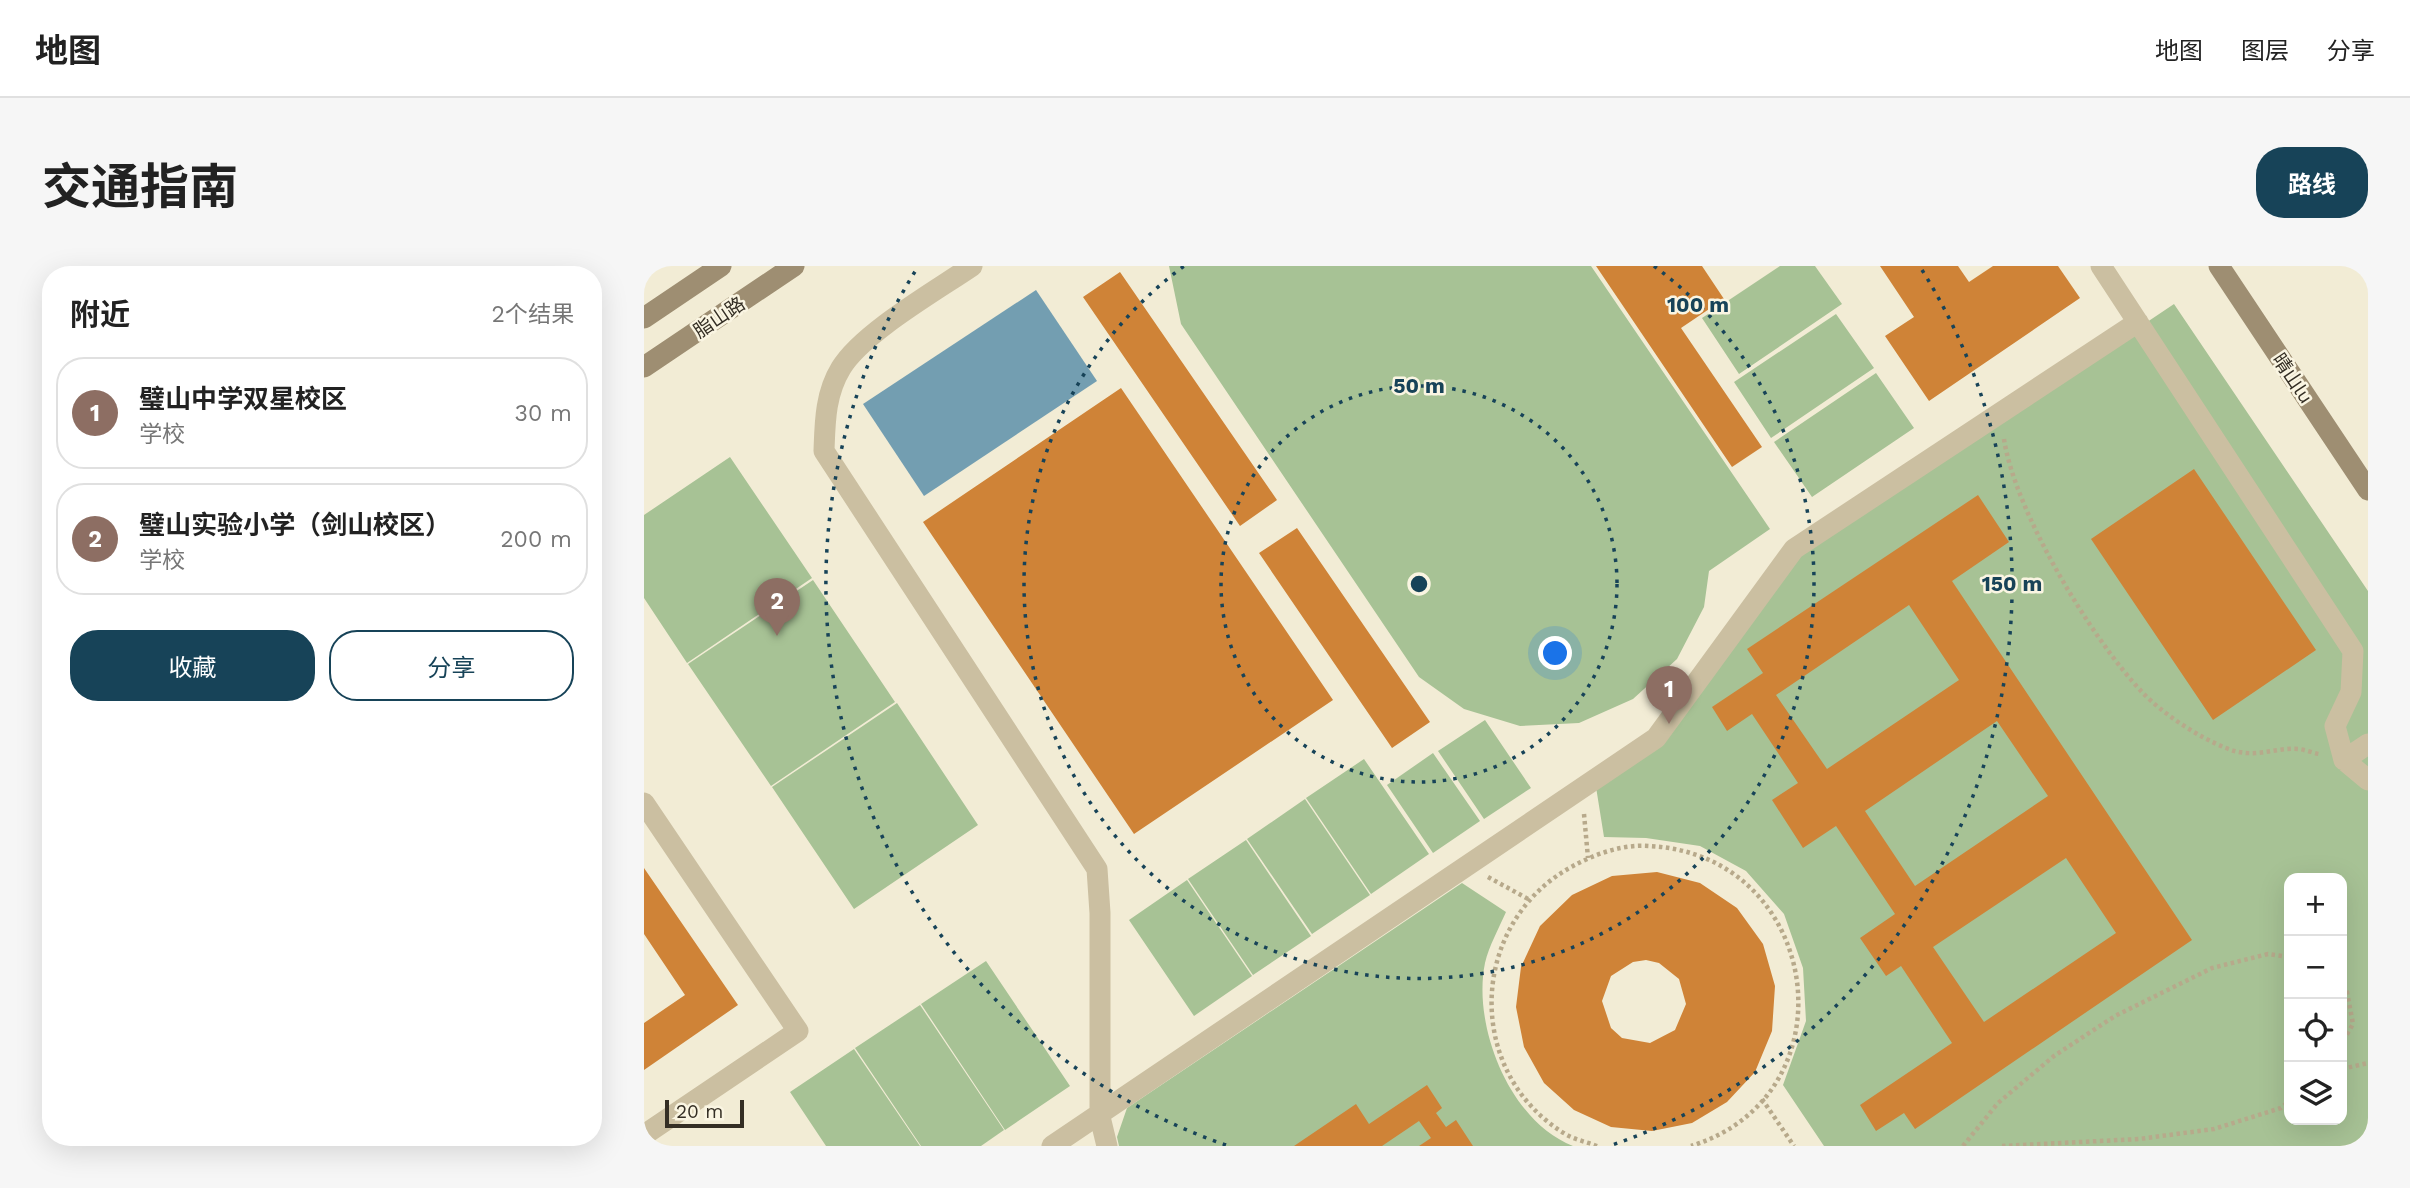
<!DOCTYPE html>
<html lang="zh">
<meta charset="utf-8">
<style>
:root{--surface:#fff;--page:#f6f6f6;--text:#222;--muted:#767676;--line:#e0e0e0;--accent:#174358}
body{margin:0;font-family:"Work Sans","Noto Sans SC",sans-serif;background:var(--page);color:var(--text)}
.controls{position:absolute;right:21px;bottom:21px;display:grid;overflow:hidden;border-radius:14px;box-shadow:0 7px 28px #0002}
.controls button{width:63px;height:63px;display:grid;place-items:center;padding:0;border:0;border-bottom:2px solid var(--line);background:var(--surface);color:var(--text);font:35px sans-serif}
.scale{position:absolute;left:21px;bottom:18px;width:79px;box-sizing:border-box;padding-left:7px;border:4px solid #342e24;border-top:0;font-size:19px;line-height:24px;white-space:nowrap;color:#342e24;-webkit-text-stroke:5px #faf5e2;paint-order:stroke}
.you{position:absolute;left:912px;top:388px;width:24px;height:24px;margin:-18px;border:5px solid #fff;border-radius:50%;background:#1a73e8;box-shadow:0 0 0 10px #1a73e833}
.badge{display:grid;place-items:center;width:46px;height:46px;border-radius:50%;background:var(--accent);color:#fff;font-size:23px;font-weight:700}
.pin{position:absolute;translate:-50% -58px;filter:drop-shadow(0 2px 4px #0008)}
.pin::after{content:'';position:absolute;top:37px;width:24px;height:21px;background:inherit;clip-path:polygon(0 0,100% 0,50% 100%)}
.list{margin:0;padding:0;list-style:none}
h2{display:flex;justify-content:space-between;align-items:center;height:91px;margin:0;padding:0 28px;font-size:30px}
h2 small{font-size:23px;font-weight:400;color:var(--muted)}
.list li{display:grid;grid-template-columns:46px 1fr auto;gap:21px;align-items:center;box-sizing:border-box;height:112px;margin:0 14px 14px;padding:0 14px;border:2px solid var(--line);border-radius:28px}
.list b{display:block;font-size:26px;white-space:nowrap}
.list p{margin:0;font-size:23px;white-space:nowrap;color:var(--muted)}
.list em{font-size:23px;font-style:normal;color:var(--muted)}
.actions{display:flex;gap:14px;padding:21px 28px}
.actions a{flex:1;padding:16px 0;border:2px solid var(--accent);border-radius:28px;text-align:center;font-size:24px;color:var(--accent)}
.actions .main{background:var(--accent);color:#fff}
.icon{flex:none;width:38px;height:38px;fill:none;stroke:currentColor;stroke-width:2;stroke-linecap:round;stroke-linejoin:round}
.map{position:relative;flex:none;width:1724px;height:880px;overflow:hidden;border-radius:28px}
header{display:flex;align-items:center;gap:42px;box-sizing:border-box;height:98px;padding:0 35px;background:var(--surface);border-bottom:2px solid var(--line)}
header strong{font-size:33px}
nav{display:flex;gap:38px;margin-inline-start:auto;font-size:24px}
.intro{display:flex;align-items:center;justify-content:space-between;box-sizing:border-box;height:168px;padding:0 42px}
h1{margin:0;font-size:49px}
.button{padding:18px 32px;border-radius:28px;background:var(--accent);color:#fff;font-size:24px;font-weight:700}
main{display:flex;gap:42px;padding:0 42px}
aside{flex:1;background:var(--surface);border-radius:28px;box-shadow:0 7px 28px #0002}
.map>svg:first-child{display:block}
</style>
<header>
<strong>地图</strong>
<nav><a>地图</a><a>图层</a><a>分享</a></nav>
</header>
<div class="intro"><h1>交通指南</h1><a class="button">路线</a></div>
<main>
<aside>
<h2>附近<small>2个结果</small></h2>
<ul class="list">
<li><span class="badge" style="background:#8d6e63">1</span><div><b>璧山中学双星校区</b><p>学校</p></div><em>30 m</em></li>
<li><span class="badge" style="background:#8d6e63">2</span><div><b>璧山实验小学（剑山校区）</b><p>学校</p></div><em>200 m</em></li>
</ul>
<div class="actions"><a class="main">收藏</a><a>分享</a></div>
</aside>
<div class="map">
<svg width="1724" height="880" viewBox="0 0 1724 880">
<rect width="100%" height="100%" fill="#f2ecd5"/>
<path fill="#a7c295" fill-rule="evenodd" d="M 525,0 L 947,0 L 1126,263 L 1065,305 L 1060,341 L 1033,393 L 989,433 L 935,457 L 876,460 L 820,443 L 775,411 L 537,58 Z
M 1136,0 L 1171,0 L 1198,38 L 1095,108 L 1058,52 Z
M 1530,38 L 1724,325 L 1724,880 L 1180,880 L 1139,819 L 1162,755 L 1159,702 L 1140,648 L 1102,605 L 1056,580 L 1002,572 L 960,571 L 952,521 L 1018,478 L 1157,288 ZM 1645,612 L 1698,612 L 1698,854 L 1645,854 Z
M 1192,48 L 1230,102 L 1127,172 L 1090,116 Z
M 1232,107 L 1270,162 L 1168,231 L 1130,176 Z
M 86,191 L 168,312 L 43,397 L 0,332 L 0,249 Z
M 169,314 L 251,436 L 127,520 L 44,398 Z
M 253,437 L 334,559 L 210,643 L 128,521 Z
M 841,454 L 887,522 L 840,553 L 794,485 Z
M 789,487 L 836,555 L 789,587 L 743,519 Z
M 720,493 L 785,588 L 727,628 L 662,532 Z
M 661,533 L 726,629 L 668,668 L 603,573 Z
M 602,574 L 667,670 L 609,709 L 544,613 Z
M 543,614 L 608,710 L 550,750 L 485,654 Z
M 818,617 L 862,646 C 855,662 845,680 841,697 C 828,760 866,856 929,880 L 475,880 L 473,871 L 483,842 Z
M 342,695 L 426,820 L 361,864 L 277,738 Z
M 276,739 L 360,864 L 337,880 L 277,880 L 211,782 Z
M 210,783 L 276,880 L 182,880 L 146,826 Z"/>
<path fill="#739eb1" d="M 392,24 L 453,115 L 280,230 L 219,138 Z"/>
<path fill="#cf8337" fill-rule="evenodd" d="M 952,0 L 1058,0 L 1080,33 L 1037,62 L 1118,181 L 1088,201 Z
M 1236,0 L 1314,0 L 1325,16 L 1349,0 L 1414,0 L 1436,32 L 1285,135 L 1241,70 L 1270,51 Z
M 476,6 L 633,234 L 596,260 L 439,31 Z
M 477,122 L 689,434 L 490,568 L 279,256 Z
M 1550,203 L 1672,384 L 1569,454 L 1447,273 Z
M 1334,229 L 1365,276 L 1308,315 L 1548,674 L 1271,863 L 1260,847 L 1232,865 L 1216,839 L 1308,777 L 1257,700 L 1242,710 L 1216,672 L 1251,648 L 1192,560 L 1159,582 L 1128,534 L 1154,517 L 1108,448 L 1083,465 L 1068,441 L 1119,407 L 1103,383 ZM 1265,339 L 1315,414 L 1183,503 L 1132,429 ZM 1353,455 L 1404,530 L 1271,620 L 1221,545 ZM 1422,592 L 1472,667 L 1340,756 L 1289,681 Z
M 653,262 L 786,456 L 748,482 L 615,287 Z
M 0,602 L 94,739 L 0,804 L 0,757 L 41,729 L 0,668 Z
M 1013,606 L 1056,617 L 1093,642 L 1119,678 L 1131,720 L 1128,765 L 1111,806 L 1083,836 L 1048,857 L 1008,865 L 967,861 L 930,844 L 900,817 L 880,781 L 872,741 L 877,701 L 896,660 L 928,629 L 968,610 ZM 1002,694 L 1015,697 L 1035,713 L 1042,738 L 1031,764 L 1006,777 L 978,772 L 967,762 L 958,735 L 967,710 L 989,696 Z
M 783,819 L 798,842 L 792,847 L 802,861 L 812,854 L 829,880 L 775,880 L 787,872 L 775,855 L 738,880 L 650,880 L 712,838 L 725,858 Z"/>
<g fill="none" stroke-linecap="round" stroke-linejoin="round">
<path stroke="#b7a98b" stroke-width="4.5" stroke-dasharray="3.5 3.5" stroke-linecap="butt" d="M 1360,173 C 1371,246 1447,372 1498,426 C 1519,448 1554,471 1582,482 C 1610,494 1630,481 1655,483 C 1662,484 1669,487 1675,488
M 940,548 L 944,592
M 844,611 L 886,634
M 1698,720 L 1703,726 L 1709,758 L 1698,777
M 1698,803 L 1724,797
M 1118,833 L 1150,880
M 953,880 C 943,876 932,874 923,869 C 819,808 824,656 929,600 C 951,588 979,578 1005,580 C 1178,588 1212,829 1047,880
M 1319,880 L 1354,837 L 1410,790 L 1471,750 L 1568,702 L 1624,688 L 1645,691
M 1358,880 L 1495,873 L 1570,863 L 1637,842 L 1645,835"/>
<path stroke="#cbbfa1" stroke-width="21" d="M 328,0 C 293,24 218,67 197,102 C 181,128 181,157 180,185 L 453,603 L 456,647 L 456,851 L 463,880
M 1457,0 L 1709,385 L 1707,426 L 1691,460 L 1700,494 L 1724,514
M 1700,494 L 1724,478
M 0,537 L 154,765 L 0,869
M 408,880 L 1012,472 L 1150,283 L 1494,56"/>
<path stroke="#9e8e72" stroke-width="21" d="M 1575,0 L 1724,224
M 0,52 L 77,0
M 0,101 L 150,0"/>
</g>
<g fill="none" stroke="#174358" stroke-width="3.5" stroke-dasharray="3.5 7">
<circle cx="775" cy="318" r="198"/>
<path d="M1010 0A395 395 0 1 1 540 0"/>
<path d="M582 879A593 593 0 0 1 272 4M1278 4A593 593 0 0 1 968 879"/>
</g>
<g text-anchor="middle" stroke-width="5" stroke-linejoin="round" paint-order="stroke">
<g font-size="19" fill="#342e24" stroke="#faf5e2">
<text transform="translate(75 51) rotate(-34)" y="7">脂山路</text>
<text transform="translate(1649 112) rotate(56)" y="7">晴山lu</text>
</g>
</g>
<circle cx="775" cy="318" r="10" fill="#174358" stroke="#faf5e2" stroke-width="3.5"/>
<g font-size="21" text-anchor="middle" font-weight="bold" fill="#174358" stroke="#faf5e2" stroke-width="5" stroke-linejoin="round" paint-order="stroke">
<text x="1054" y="46">100 m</text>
<text x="775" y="127">50 m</text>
<text x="1368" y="325">150 m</text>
</g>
</svg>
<div class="controls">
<button>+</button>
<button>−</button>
<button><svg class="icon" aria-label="locate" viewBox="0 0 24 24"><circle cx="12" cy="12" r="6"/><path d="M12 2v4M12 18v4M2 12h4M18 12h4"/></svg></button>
<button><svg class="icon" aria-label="layers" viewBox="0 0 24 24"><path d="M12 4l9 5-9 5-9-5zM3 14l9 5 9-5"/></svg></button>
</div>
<div class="scale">20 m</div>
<div class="you"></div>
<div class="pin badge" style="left:1025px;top:458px;background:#8d6e63">1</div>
<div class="pin badge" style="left:133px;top:370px;background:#8d6e63">2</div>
</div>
</main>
